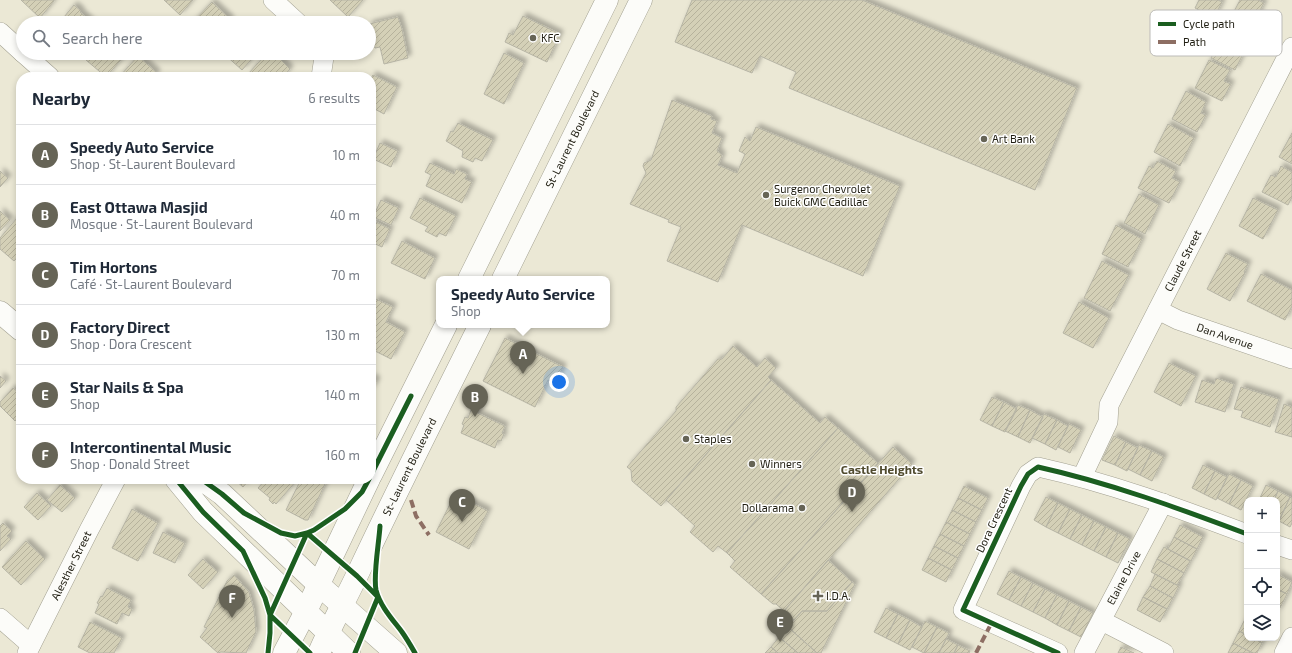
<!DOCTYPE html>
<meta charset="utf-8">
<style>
:root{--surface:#fff;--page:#f2f2f3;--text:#1f2937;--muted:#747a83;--line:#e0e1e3;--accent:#666456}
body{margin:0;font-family:"Exo 2",sans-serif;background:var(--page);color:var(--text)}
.controls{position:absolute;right:12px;bottom:12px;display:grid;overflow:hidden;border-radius:8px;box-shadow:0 2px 6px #0003}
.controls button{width:36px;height:36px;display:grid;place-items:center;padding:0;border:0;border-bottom:1px solid var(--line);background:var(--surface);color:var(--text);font:20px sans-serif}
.you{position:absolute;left:559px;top:382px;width:14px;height:14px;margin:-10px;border:3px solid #fff;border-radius:50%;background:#1a73e8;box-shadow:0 0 0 6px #1a73e833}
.badge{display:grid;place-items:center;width:26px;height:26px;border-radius:50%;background:var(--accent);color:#fff;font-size:13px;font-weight:700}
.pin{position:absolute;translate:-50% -33px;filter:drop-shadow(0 1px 2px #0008)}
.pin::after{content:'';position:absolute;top:21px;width:14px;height:12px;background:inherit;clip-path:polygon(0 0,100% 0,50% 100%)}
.popup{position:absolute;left:436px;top:276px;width:174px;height:52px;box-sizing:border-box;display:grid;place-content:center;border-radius:8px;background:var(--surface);filter:drop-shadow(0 1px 3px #0005);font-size:13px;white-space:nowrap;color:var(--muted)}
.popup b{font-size:15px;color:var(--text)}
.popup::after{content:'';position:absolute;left:50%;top:100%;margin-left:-8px;border:8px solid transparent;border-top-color:var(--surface)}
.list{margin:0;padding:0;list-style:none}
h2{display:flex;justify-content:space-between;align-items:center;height:52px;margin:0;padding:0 16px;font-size:17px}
h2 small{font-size:13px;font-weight:400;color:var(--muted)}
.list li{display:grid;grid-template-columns:26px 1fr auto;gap:12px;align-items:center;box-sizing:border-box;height:60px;padding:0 16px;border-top:1px solid var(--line)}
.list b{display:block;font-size:15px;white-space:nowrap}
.list p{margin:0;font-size:13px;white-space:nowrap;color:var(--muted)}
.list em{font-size:13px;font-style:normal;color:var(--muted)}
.icon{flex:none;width:22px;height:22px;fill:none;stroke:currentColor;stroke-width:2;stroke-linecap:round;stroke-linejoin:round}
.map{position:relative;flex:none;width:1292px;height:653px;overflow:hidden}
.search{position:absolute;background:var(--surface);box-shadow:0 2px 6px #0003;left:16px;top:16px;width:360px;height:44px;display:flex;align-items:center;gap:10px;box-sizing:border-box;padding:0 14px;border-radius:22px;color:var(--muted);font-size:15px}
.panel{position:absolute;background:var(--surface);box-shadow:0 2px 6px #0003;left:16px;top:72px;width:360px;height:412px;border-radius:16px}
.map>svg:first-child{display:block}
</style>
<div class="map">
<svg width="1292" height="653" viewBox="0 0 1292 653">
<defs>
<pattern id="building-hatch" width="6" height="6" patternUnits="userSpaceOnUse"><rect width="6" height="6" fill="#d4d0b7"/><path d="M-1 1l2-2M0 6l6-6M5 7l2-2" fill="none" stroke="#b6b29c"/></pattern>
<filter id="shadow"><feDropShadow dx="3.5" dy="-3.5" stdDeviation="2" flood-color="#0004"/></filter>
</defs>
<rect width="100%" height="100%" fill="#ebe8d5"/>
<path fill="url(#building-hatch)" stroke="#b6b4a5" filter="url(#shadow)" d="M 21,0 L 54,0 L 54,1 L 40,18 Z
M 164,0 L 193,0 L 180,15 Z
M 330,0 L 363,0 L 348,17 Z
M 692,0 L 862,0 L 1077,88 L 1035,190 L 789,88 L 796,72 L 760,56 L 752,73 L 675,42 Z
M 1199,0 L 1218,0 L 1222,2 L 1214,18 L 1195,8 Z
M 1240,0 L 1258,0 L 1264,3 L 1258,14 L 1264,18 L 1255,35 L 1229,21 Z
M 212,2 L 231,20 L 228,23 L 192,23 Z
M 74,5 L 81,11 L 80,12 L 92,23 L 70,23 L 64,17 Z
M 523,16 L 560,34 L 547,62 L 505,42 L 509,33 L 513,35 Z
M 398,17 L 402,29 L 408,58 L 384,64 L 380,47 L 375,48 L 370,37 L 369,24 Z
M 1225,30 L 1249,42 L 1235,70 L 1211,58 L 1217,45 L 1214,43 L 1216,39 L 1219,41 Z
M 93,53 L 127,53 L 106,77 L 86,60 Z
M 223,53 L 257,53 L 242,70 Z
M 267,53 L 274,53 L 290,69 L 283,77 L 251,77 L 248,74 Z
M 504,53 L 524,63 L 504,104 L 484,94 Z
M 138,56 L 157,73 L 154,77 L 119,77 Z
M 1209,60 L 1230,70 L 1224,81 L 1231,84 L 1222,101 L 1195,88 Z
M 373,75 L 397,87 L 384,114 L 371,107 L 371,78 Z
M 1186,91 L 1206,102 L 1201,113 L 1206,115 L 1197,132 L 1172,119 Z
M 672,100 L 712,116 L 711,119 L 717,121 L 712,133 L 722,138 L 717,151 L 720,153 L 722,156 L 718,165 L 737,173 L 745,154 L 739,151 L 745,137 L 750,141 L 756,127 L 900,186 L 863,276 L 742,225 L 718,282 L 667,261 L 681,227 L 668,222 L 669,220 L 630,204 L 646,173 L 643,166 L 644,163 L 651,160 Z
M 21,121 L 21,136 L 16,131 L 21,126 L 18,124 Z
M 458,123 L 493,140 L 482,161 L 475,158 L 473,162 L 462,157 L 463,151 L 446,141 L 451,131 L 453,132 Z
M 1168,124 L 1194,138 L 1180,166 L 1154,152 Z
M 1292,133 L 1292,164 L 1279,157 Z
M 380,143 L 398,151 L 391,167 L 373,159 Z
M 1157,161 L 1176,171 L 1172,178 L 1180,182 L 1169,203 L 1138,188 L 1149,166 L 1153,168 Z
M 430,163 L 454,174 L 456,169 L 467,174 L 465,179 L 472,182 L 462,203 L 426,186 L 431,175 L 425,172 Z
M 1281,166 L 1292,172 L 1292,197 L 1288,205 L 1262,192 L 1271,175 L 1276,177 Z
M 0,171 L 8,178 L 0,187 Z
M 1139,194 L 1159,205 L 1145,234 L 1124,223 Z
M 420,198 L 456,216 L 446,236 L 439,233 L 437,237 L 425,231 L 428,227 L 410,218 Z
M 1253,198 L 1278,210 L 1263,239 L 1239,226 Z
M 381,200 L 399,208 L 391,225 L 373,217 Z
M 0,211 L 10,220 L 0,231 Z
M 17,218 L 21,221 L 21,253 L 14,261 L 0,249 L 0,238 Z
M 372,220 L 390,229 L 382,247 L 371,242 Z
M 1116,225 L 1142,239 L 1128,267 L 1102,254 Z
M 402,241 L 435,258 L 425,279 L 391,263 Z
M 1226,253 L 1248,264 L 1244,272 L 1245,273 L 1230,301 L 1207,289 Z
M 1102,261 L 1129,275 L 1110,311 L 1084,298 Z
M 1261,274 L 1292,290 L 1292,306 L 1285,320 L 1247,301 Z
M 376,299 L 393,307 L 386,322 L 405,332 L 391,359 L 371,349 L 371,310 Z
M 1079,302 L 1109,318 L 1093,348 L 1063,333 Z
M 505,338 L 563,367 L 555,384 L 548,380 L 535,407 L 483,381 Z
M 733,346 L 757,367 L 765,358 L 776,368 L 768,377 L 771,380 L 661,506 L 632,481 L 631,470 L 627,467 L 676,411 L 676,407 L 718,359 L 722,359 Z
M 1169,363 L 1196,376 L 1181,406 L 1154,392 Z
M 0,376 L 6,381 L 0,388 Z
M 371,377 L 376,380 L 376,382 L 371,390 Z
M 1216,378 L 1234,384 L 1225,412 L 1195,402 L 1202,380 L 1214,384 Z
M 771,380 L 820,423 L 825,417 L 838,428 L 727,553 L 718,546 L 713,552 L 690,532 L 695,526 L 666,500 Z
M 1241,387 L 1279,399 L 1270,427 L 1241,417 L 1243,411 L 1234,409 Z
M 13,388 L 18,392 L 19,391 L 21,393 L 21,414 L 15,421 L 0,406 L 0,402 Z
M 992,397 L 1004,402 L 992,426 L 980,420 Z
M 1004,402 L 1017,409 L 1005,432 L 992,426 Z
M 1284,404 L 1292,407 L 1292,437 L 1275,432 Z
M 1018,405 L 1030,410 L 1018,437 L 1005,431 Z
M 471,410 L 505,426 L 502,433 L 504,434 L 501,441 L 498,440 L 495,448 L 461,433 L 464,425 L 462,424 L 465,417 L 468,418 Z
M 1030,410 L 1043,417 L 1030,443 L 1018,437 Z
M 1044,414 L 1057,420 L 1045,444 L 1032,438 Z
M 1057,420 L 1068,426 L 1056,450 L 1045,444 Z
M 1069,424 L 1081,430 L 1070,453 L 1058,447 Z
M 838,428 L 878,463 L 761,594 L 730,567 L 735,561 L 727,553 Z
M 1114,436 L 1126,442 L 1115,465 L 1102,460 Z
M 1126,442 L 1138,448 L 1127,471 L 1115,465 Z
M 1139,445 L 1152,451 L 1140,475 L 1128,469 Z
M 893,447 L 912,464 L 784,611 L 776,604 L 773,604 L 761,594 Z
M 1152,451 L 1164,457 L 1152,481 L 1140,475 Z
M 1203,465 L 1215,471 L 1204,494 L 1192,488 Z
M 1215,471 L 1227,477 L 1216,500 L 1204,494 Z
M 1229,474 L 1241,480 L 1229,504 L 1217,498 Z
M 234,479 L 250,479 L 243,487 Z
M 266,479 L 298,479 L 276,504 L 274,502 L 273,504 L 269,500 L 270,498 L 258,488 Z
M 301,479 L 323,479 L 321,482 L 325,484 L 308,520 L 305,520 L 286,510 Z
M 1241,480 L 1253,486 L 1241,510 L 1229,504 Z
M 60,485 L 75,498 L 62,512 L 47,500 Z
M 1266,485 L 1278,491 L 1274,500 L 1259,500 Z
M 964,486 L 988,498 L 982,510 L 958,498 Z
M 1278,491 L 1290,497 L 1279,521 L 1277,520 L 1277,500 L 1274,500 Z
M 37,493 L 51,506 L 38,520 L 24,507 Z
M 455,494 L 488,511 L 469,549 L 436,532 Z
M 1046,497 L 1058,503 L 1046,527 L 1034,520 Z
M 1290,497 L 1292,498 L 1292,523 L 1290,527 L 1279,521 Z
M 958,498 L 982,510 L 976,522 L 952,510 Z
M 1058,503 L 1070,509 L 1058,533 L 1046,527 Z
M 132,509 L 158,523 L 138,561 L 112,548 Z
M 1070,509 L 1082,515 L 1070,539 L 1058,533 Z
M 952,510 L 976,522 L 970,534 L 946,522 Z
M 1082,515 L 1094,521 L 1082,545 L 1070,539 Z
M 1094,521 L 1106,527 L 1094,551 L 1082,545 Z
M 946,522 L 970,534 L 964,546 L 940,534 Z
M 3,523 L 12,531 L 7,536 L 11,539 L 0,551 L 0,526 Z
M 1180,525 L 1203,537 L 1197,549 L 1174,537 Z
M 1106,527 L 1118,533 L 1106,557 L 1094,551 Z
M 163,532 L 185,543 L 175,563 L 153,553 Z
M 1118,533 L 1130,539 L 1118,563 L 1106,557 Z
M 940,534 L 964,546 L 958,558 L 934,546 Z
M 1174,537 L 1197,549 L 1191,561 L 1168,549 Z
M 26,541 L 45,559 L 21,585 L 2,567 Z
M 934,546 L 958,558 L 952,570 L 928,558 Z
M 1164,547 L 1190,561 L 1184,573 L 1157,559 Z
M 928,558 L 952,570 L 946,582 L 922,570 Z
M 203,559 L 218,572 L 203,589 L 188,575 Z
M 1157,559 L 1184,573 L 1177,585 L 1151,572 Z
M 828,560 L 852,582 L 827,611 L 802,611 L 794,620 L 784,611 Z
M 1009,571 L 1021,577 L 1009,600 L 997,594 Z
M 1155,574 L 1179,586 L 1173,598 L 1150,586 Z
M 1277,574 L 1292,582 L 1287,594 L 1277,589 Z
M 234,575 L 249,592 L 254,610 L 256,632 L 246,653 L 221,652 L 218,653 L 200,637 L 207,628 L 204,627 L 227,581 Z
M 1021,577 L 1033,583 L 1021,606 L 1009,600 Z
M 852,582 L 855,584 L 821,653 L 817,653 L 788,627 L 802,611 L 827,611 Z
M 1033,583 L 1045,589 L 1033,612 L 1021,606 Z
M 1150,586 L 1173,598 L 1167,609 L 1143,597 Z
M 107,588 L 131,600 L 128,607 L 132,609 L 129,616 L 122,613 L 117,624 L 95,613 L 99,604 L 97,603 L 101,596 L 102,597 Z
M 1045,589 L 1057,595 L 1045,618 L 1033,612 Z
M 1277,589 L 1287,594 L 1281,606 L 1277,604 Z
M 1057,595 L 1069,601 L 1057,625 L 1045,618 Z
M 1143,597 L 1167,609 L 1160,622 L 1137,610 Z
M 1069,601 L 1081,607 L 1069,631 L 1057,625 Z
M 1277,604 L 1281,606 L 1277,613 Z
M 1081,607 L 1093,613 L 1081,637 L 1069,631 Z
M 886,608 L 898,614 L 886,638 L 874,632 Z
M 898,614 L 910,620 L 898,644 L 886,638 Z
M 1245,619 L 1247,620 L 1247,635 L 1239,631 Z
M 910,620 L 922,627 L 910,650 L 898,644 Z
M 925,621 L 937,627 L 924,653 L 912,647 Z
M 90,622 L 122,638 L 114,653 L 90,653 L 78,647 Z
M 788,627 L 817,653 L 798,653 L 779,637 Z
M 937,627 L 949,633 L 939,653 L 924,653 Z
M 1239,631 L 1247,635 L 1247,638 L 1253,638 L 1262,643 L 1257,653 L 1253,653 L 1233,643 Z
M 779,637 L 798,653 L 778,653 L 771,647 Z
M 1253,638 L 1265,638 L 1262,643 Z
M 946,639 L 958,645 L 954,653 L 939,653 Z
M 1233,643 L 1253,653 L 1228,653 Z
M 958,645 L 970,651 L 969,653 L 954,653 Z
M 771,647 L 778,653 L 765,653 Z
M 1121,647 L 1134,653 L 1118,653 Z"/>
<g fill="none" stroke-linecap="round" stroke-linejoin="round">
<g stroke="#a2a091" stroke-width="20">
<g id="minor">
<path d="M 273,0 L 298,23"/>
<path d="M 0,32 L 23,53"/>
<path d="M 23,53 L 50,77"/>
<path d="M 321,77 L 324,57 L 322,53"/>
<path id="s1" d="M 1158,310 L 1178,320 L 1292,359"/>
<path id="s2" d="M 1082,477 L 1108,422 L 1109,405 L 1292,47"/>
<path d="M 1277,545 L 1292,550"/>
<path d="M 0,618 L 31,645"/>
<path d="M 1102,621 L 1164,653"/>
<path id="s3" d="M 27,653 L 89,530 L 116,479"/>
<path d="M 1058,653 L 963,610 L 1021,486 L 1028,474 L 1038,467 C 1110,483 1178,508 1247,534"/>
<path id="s4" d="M 1084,653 L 1163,503"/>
<path d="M 1284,653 L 1292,637"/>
</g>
</g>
<g stroke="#a2a091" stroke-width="23">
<path id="tertiary" d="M 0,312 L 21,330
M 176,479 L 203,512 L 349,653
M 201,479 L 222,494 L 319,585 L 396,653"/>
</g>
<g stroke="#a2a091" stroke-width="23">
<g id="secondary">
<path d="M 469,279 L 607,0"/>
<path id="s5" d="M 503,279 L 641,0"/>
<path d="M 371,475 L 446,325"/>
<path d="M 284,653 L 306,611 L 369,479"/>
<path id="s6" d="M 319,653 C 331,625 346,599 359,571 C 398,488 439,407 480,325"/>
</g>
</g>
<use href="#minor" stroke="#fcfcf9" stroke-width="19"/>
<use href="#tertiary" stroke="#fcfcf9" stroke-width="22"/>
<use href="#secondary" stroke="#fcfcf9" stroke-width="22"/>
<path stroke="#8d6e63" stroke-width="4" stroke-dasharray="8 4" stroke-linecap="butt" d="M 411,500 L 416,516 L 429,535
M 976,653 L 992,622"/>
<g stroke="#fff" stroke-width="8">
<path id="cycleway" d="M 371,475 L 411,396
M 176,479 L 203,512 L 243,551 L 265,598 L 270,615 L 270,633 L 268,653
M 201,479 L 222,494 L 244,513 L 281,533 L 295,536 L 307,533 L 314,530 L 345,509 L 362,492 L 369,479
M 380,526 C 379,543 373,575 376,590 C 380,606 393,620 402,632 C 407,639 411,646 415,653
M 310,653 L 270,615 L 307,533 L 357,576 L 378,597 L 355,653
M 1058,653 L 963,610 L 1021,486 L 1028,474 L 1038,467 C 1110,483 1178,508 1247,534"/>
</g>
<use href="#cycleway" stroke="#1b5e20" stroke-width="5"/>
</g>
<g fill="#666456" stroke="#fff" stroke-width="1.5">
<circle cx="533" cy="38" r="4"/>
<circle cx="984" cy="139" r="4"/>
<circle cx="766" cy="195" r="4"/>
<circle cx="686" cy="439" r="4"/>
<circle cx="752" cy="464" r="4"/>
<circle cx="802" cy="508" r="4"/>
<path d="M816 590h4v4h4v4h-4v4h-4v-4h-4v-4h4z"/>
</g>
<g text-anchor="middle" stroke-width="3" stroke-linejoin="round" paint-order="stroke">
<g font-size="11" fill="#1f1d11" stroke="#fff" text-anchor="start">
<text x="541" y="42">KFC</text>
<text x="992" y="143">Art Bank</text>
<text x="774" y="193">Surgenor Chevrolet<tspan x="774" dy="13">Buick GMC Cadillac</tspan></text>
<text x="694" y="443">Staples</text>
<text x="760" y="468">Winners</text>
<text x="794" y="512" text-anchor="end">Dollarama</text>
<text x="826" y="600">I.D.A.</text>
</g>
<g font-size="11" fill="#1f1d11" stroke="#fff">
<text dy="4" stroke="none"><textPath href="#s5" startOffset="156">St-Laurent Boulevard</textPath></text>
<text dy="4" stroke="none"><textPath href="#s2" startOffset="240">Claude Street</textPath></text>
<text dy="4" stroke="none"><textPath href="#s1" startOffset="72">Dan Avenue</textPath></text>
<text dy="4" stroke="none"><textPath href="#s6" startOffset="207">St-Laurent Boulevard</textPath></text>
<text transform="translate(994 520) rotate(-65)" y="4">Dora Crescent</text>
<text dy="4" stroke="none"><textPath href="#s3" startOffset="98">Alesther Street</textPath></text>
<text dy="4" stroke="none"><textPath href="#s4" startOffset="85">Elaine Drive</textPath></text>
</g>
<g font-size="12" font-weight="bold" fill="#504b2f" stroke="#fff">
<text x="882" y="474">Castle Heights</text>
</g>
</g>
<rect x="1150" y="10" width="132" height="46" rx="6" fill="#fff" stroke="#bcbbb8" stroke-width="1"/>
<rect x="1158" y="22" width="18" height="4" fill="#1b5e20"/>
<rect x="1158" y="40" width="18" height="4" fill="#8d6e63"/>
<g font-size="11" fill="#1f1d11">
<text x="1183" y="28">Cycle path</text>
<text x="1183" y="46">Path</text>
</g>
</svg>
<div class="controls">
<button>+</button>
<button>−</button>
<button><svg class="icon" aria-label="locate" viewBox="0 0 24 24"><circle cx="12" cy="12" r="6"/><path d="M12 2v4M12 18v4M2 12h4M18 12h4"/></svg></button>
<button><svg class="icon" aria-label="layers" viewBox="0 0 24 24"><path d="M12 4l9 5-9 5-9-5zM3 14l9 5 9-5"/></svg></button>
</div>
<div class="you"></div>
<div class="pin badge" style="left:523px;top:374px">A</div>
<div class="popup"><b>Speedy Auto Service</b>Shop</div>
<div class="pin badge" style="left:475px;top:417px">B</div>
<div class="pin badge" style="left:462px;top:522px">C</div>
<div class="pin badge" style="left:852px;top:512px">D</div>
<div class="pin badge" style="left:780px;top:642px">E</div>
<div class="pin badge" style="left:232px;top:618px">F</div>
<div class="search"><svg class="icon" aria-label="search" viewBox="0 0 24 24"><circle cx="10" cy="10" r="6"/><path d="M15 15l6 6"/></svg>Search here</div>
<section class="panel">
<h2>Nearby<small>6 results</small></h2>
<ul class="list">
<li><span class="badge">A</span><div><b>Speedy Auto Service</b><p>Shop · St-Laurent Boulevard</p></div><em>10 m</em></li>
<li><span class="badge">B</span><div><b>East Ottawa Masjid</b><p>Mosque · St-Laurent Boulevard</p></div><em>40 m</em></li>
<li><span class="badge">C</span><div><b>Tim Hortons</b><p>Café · St-Laurent Boulevard</p></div><em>70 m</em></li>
<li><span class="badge">D</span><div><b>Factory Direct</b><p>Shop · Dora Crescent</p></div><em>130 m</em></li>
<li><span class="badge">E</span><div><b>Star Nails &amp; Spa</b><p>Shop</p></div><em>140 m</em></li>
<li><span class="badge">F</span><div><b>Intercontinental Music</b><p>Shop · Donald Street</p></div><em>160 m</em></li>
</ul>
</section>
</div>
